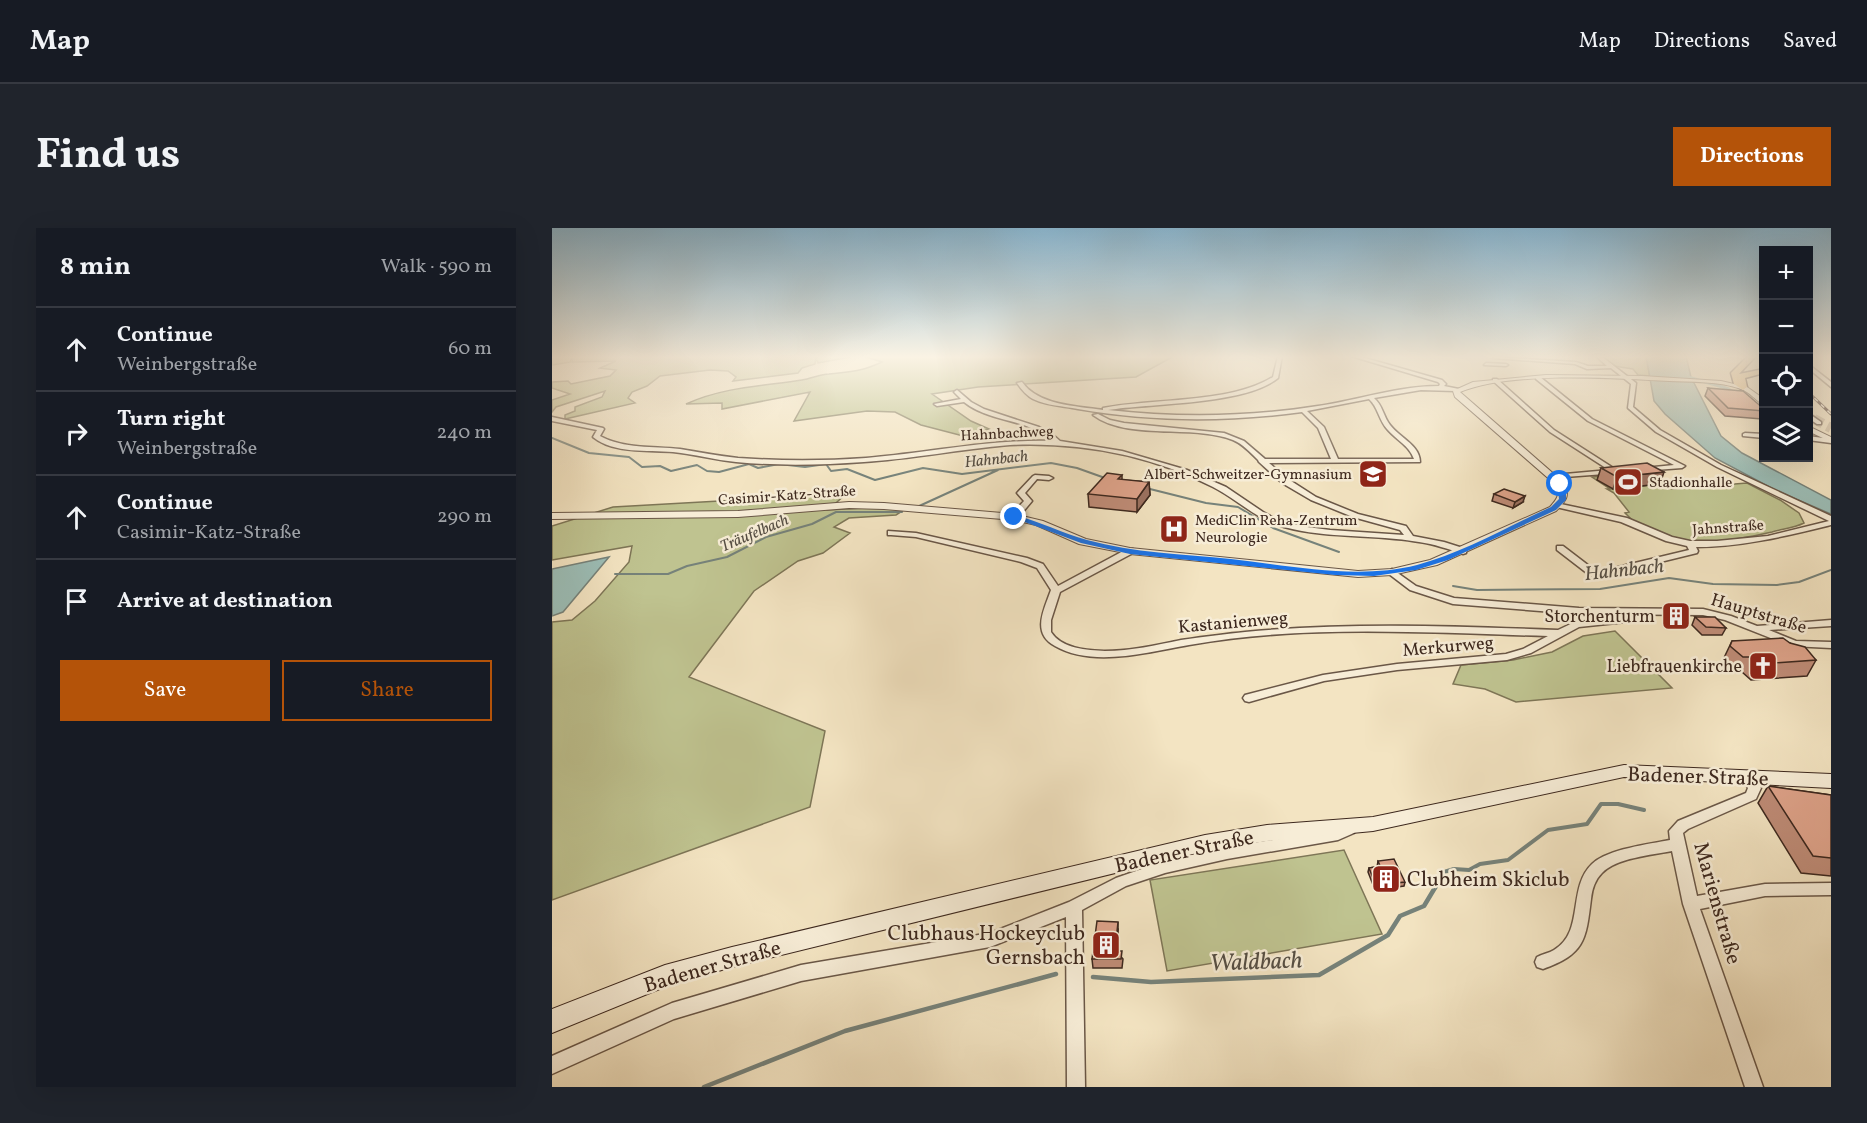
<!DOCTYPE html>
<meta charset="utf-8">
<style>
:root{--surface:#171b24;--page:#20242c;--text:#f1f3f6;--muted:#9ea1a6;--line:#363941;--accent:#b45309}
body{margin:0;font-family:Vollkorn,serif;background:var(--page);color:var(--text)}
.controls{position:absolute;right:18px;top:18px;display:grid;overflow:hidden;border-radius:0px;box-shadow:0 6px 24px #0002}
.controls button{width:54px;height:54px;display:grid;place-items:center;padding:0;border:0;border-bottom:2px solid var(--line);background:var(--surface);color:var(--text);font:30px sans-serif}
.stop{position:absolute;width:18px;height:18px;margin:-14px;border:4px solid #1a73e8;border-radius:50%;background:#fff}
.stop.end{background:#1a73e8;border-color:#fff;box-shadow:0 2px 6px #0008}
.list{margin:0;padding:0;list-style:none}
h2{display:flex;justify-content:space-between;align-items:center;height:78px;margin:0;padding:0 24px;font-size:26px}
h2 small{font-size:20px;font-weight:400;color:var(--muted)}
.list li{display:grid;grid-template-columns:39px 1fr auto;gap:18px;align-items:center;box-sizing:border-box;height:84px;padding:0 24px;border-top:2px solid var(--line)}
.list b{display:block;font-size:22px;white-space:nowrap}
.list p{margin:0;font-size:20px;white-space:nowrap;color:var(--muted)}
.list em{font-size:20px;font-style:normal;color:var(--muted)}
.actions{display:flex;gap:12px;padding:18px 24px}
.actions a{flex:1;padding:14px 0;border:2px solid var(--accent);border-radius:0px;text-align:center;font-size:21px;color:var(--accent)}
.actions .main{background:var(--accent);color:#fff}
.icon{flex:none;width:33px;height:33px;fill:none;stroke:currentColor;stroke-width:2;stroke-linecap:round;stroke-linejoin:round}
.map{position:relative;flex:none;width:1279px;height:859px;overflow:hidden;border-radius:0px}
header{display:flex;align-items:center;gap:36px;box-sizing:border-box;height:84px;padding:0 30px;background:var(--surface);border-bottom:2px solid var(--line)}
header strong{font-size:28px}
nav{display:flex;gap:33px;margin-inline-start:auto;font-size:21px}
.intro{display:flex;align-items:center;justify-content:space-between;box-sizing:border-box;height:144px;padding:0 36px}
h1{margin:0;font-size:42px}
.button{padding:15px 27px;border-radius:0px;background:var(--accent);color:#fff;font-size:21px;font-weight:700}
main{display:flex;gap:36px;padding:0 36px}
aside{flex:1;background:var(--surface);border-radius:0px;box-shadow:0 6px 24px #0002}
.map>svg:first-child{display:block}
</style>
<header>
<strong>Map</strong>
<nav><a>Map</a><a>Directions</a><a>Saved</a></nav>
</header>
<div class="intro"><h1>Find us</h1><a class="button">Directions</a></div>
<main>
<aside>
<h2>8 min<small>Walk · 590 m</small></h2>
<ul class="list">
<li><svg class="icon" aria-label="ahead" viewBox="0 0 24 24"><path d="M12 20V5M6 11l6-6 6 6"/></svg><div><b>Continue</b><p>Weinbergstraße</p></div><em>60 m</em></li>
<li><svg class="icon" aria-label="right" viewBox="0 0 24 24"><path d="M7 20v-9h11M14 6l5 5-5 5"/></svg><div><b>Turn right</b><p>Weinbergstraße</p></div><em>240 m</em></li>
<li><svg class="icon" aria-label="ahead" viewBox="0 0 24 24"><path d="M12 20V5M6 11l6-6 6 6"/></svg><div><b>Continue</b><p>Casimir-Katz-Straße</p></div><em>290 m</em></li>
<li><svg class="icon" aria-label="arrive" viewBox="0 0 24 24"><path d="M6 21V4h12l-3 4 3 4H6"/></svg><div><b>Arrive at destination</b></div></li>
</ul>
<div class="actions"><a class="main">Save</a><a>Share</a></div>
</aside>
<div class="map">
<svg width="1279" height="859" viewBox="0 0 1279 859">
<rect width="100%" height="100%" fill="#f3e4c2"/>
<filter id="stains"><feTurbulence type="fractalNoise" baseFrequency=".00333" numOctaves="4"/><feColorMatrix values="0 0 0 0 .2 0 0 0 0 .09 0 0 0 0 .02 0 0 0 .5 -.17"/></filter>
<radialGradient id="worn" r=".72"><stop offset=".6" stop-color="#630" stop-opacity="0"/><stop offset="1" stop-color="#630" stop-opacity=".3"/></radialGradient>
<path fill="#bfc390" stroke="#7e7657" stroke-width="1.5" d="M 0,128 L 261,129 L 304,128 L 266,135 L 264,129 L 263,136 L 250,140 L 246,145 L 181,153 L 184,149 L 176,143 L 158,142 L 108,148 L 95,158 L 80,164 L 76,170 L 83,175 L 13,191 L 13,187 L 23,183 L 23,179 L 50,169 L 53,163 L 4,179 L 0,184 L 0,172 L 18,166 L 0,160 L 0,154 L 16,153 L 19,156 L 58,148 L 64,142 L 48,140 L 64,133 L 20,134 L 20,130 L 18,134 L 0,137 Z
M 311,128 L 622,128 L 584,149 L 426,159 L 380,166 L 419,193 L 437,201 L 415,209 L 369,197 L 343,184 L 315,183 L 242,193 L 258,164 L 170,181 L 170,175 L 134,176 C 171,159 211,158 250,152 C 259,151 268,146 277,146 C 301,143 308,144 330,134 Z
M 1050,128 L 1094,128 L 1098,148 L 1086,147 L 1081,141 L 1062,138 Z
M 1088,245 L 1120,261 L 1195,255 L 1228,272 L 1247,285 L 1252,295 C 1242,300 1230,301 1220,304 C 1174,315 1109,324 1073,285 L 1077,284 L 1062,265 L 1055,261 L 1058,261 L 1040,249 Z
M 294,266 L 276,282 L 336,279 L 352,282 L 344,287 L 297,290 L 282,299 L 298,305 L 271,325 L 246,333 L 202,363 L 137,449 L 273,503 L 258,579 L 0,672 L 0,394 L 20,392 L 43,373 L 77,334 L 80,318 L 0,332 L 0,298 L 61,279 Z
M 1063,403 L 1120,460 L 964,474 L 933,461 L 901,456 L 909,437 L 961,432 L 1000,424 L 1031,408 Z
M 792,622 L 830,706 L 615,743 L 598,652 Z"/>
<path fill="#9cbeb7" stroke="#76827a" stroke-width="1.5" d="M 1094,128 L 1134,128 L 1139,149 L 1169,208 L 1190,225 L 1279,272 L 1279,286 L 1225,263 L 1163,230 L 1113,186 L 1102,173 Z
M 57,329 L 11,384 L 0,388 L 0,341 Z"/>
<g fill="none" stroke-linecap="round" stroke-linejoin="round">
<path stroke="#76827a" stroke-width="2" d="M 0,210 L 37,225 L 77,229 L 90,239 L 108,238 L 119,243 L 145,237 L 155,243 L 167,244 L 197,236 L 206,240 L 227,236 L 253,239 L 274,236 L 279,243 L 295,241 L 323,252 L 371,240 L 410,246 L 499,235 L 525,240 L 553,250
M 594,260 L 654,275 L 686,279 L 721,300 L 787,324
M 365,279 L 446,242
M 63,346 L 116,346 L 135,338 L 175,329 L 214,309 L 260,296 L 284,284 L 350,284
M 901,358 L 925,362 L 1048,361 L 1117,350 L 1161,356 L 1225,357 L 1247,354 L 1279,342"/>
<path stroke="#76827a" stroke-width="4" d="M 883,660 L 892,644 L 902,641 L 917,642 L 928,636 L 956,632 L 996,602 L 1035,596 L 1049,576 L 1066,576 L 1092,582"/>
<path stroke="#76827a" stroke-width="4.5" d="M 541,749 L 599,754 L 767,747 L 836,707 L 848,688 L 872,678 L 884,658
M 152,859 L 293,803 L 504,746"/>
<path fill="#9cbeb7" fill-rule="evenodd" d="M 1128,145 L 1176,159 L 1212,180 L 1212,185 L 1172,161 L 1126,148 Z
M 1256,203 L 1260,205 L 1260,207 L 1256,208 Z"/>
<path stroke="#cfbea1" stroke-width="8" stroke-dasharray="8 4.5" stroke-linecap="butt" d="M 1256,188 L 1265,193"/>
<path stroke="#cfbea1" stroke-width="10" stroke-dasharray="10 5" stroke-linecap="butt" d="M 1262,191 L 1279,200"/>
<g stroke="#6a5747" stroke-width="3">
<path id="minor" d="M 726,128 L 730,128 L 726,150 C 693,177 600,175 556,182 C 626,190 697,189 766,178 C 807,172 846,158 887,158 L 888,156 L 886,154 L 799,128 L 806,128 L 890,152 L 894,156 L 892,158 L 907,161 L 904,163 L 869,162 L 822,170 C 830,177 831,186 836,194 C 845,209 868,216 868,234 L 717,235 L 736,251 L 764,269 L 806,286 L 854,298 L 861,308 L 892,314 L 914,321 L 914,325 L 911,326 C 896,321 882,316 867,314 C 822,306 776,311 732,299 C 705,292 685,271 661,259 C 598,227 528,214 458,217 C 409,221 361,231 312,234 C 270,237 226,238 184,234 C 163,232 142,226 121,224 C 95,222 62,226 41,209 L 45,202 L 0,193 L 0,189 L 51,200 L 52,201 L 48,208 C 72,221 101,218 128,221 C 147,224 167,228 186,230 C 229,233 272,233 314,230 C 376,225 437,211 500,213 C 476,190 438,195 412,174 L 385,178 L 382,176 L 409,171 L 402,164 L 405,162 L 419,174 L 432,181 L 487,199 L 499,205 L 508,213 L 570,223 L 635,242 L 674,259 L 711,284 L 727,293 L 755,299 L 778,302 L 852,307 L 848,302 L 801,289 L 759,272 L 730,255 L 707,234 L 706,232 C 699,225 691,216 681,212 C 640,196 576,213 541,187 L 546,186 L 558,192 L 572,195 L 672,205 L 692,213 L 713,231 L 779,231 L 766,200 L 750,184 C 675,194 600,194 526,181 C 511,178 495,178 481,171 C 474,167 470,162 465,155 L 470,154 C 486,177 524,178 551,182 L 551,180 C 601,170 678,176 721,149 ZM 817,171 C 826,179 827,192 835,201 C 844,212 857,217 862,231 L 786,231 L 772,199 L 755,183 Z
M 1044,128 L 1049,128 L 1084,155 L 1081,179 L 1108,202 L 1169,237 L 1279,288 L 1279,297 C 1234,308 1190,319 1144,319 L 1146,323 L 1145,325 L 1043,350 L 1040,349 L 1005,322 L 1005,318 L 1011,318 L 1045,344 L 1137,322 L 1135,318 L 1114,313 L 1069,294 L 1004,279 L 1004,275 L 1075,290 L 1120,309 L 1138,313 L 1165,313 L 1216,308 L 1277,293 L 1165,239 L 1104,204 L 1076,180 L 1079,156 L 1059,140 L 1035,141 L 1023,136 L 941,130 L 943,129 L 1024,134 L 1036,138 L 1055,138 Z
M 934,135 L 954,136 L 956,137 L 954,138 L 932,137 Z
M 1256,136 L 1279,154 L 1279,159 L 1256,140 Z
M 984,149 L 988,149 L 1040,191 L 1133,238 L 1130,240 L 1090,243 L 1090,241 L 1092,240 L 1122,237 L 1036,193 L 984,151 Z
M 941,151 L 945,151 L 1002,202 L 1066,243 L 1066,245 L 1000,250 L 1000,248 L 1002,247 L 1057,242 L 998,204 L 941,153 Z
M 1256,185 L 1269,194 L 1269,196 L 1265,196 L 1256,190 Z
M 1193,205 L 1212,206 L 1212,210 L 1191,208 L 1191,206 Z
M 1256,208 L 1279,211 L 1279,215 L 1256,212 Z
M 483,247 L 497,248 L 501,250 L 497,252 L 485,251 L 473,265 L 480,273 L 465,291 L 459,291 L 459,287 L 472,273 L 465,265 L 481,248 Z
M 336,303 L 364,305 L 475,330 L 491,336 L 506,358 L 575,321 L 581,321 L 581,325 L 508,364 L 499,392 L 499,404 C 510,421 535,422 553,423 C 579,423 604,417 629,412 C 650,409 672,406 693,404 C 796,394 902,398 1006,402 L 1025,393 L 1074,388 L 1079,391 L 1074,394 L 1027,399 L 979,425 L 955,432 L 845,442 L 772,453 L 697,474 L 693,473 L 691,470 L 693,467 L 771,447 L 845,436 L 954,426 L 971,421 L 996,408 C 878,405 753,396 637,417 C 596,424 541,440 503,418 C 479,405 492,382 499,362 L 485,340 L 469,334 L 364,309 L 339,307 L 336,307 Z
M 840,341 L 864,358 L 902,370 L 1027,380 L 1151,381 L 1179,388 L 1205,398 L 1279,392 L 1279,398 L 1217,402 L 1244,413 L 1279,414 L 1279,420 L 1239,418 L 1173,392 L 1151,387 L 1027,386 L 901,376 L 858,362 L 837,346 L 836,344 Z
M 1197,545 L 1202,547 L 1209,560 L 1204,571 L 1136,601 L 1131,605 L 1145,668 L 1213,656 L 1279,655 L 1279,667 L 1213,668 L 1148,681 L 1211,859 L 1193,859 L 1131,676 L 1120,623 C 1100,627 1064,630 1050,645 C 1043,652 1040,661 1039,671 C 1034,712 1033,726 991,741 L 985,739 L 983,734 L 985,729 C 991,726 997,725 1002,722 C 1033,704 1015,660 1040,636 C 1056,621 1097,616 1118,612 L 1117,603 L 1126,593 L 1194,565 L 1196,560 L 1191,550 L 1192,547 Z
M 797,596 L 802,597 L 804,601 L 802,605 L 786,612 L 675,631 L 613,645 L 574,658 L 530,682 L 533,859 L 515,859 L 514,689 L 438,719 L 249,753 L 122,791 L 0,846 L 0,828 L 120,775 L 249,737 L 438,705 L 517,674 L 564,650 L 613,633 L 675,619 L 779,603 Z"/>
</g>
<g stroke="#6a5747" stroke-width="2">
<path id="tertiary" d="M 994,147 L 1090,148 L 1169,153 L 1195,159 L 1212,171 L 1212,177 C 1204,173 1198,164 1189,161 C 1168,153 1139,154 1117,153 C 1061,150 959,143 908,164 L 1011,254 C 1019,267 1014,273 1004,283 L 885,337 L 840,347 L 806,349 L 578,326 L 527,316 L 484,297 L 462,292 L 332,281 L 297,280 L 186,289 L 0,291 L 0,285 L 186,283 L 297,274 L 332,275 L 462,286 L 491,293 L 534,311 L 578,320 L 806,343 L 840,341 L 878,332 L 998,279 C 1004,272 1009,267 1004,257 L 903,169 L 901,163 L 921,154 Z
M 1256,198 L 1279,209 L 1279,214 L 1256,203 Z"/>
</g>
<g stroke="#3d281e" stroke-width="2">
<path id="secondary" d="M 1072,537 L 1279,546 L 1279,560 L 1072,549 L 821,603 L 715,613 L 653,623 L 180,739 L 115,758 L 0,805 L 0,781 L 113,737 L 180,719 L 653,607 L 715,597 L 821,589 Z"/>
</g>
<g stroke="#3d281e" stroke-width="3">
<path id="primary" d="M 1196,128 L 1204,128 L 1187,146 L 1212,141 L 1212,145 L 1193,150 L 1195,159 L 1191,162 L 1182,156 L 1179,145 Z"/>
</g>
<use href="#minor" fill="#f7edd7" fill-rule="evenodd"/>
<use href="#tertiary" fill="#f7edd7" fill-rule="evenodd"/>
<use href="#secondary" fill="#f7edd7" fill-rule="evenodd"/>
<use href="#primary" fill="#eac281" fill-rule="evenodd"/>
<g stroke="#3d281e" stroke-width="3">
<path id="rail" d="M 1256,164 L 1279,186"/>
</g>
<use href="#rail" stroke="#f7edd7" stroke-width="1.5" stroke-dasharray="4.5" stroke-linecap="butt"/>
</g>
<path fill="#be8b76" stroke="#3d281e" stroke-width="1.5" d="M 1156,160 L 1212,181 L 1212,187 L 1210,191 L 1173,188 L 1153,168 Z
M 1049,240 L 1108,256 L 1061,261 L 1045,252 Z
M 570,247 L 570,252 L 597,254 L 598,267 L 585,284 L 537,279 L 536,266 Z
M 942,266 L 971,274 L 961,280 L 940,273 Z
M 1143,389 L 1174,400 L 1170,407 L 1150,407 L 1140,397 Z
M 1180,413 L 1238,415 L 1264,432 L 1255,448 L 1199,452 L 1190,444 L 1183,445 L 1170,434 Z
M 1216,558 L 1279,567 L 1279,648 L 1249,645 L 1206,575 Z
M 826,633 L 853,654 L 852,658 L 823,662 L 816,644 L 817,640 L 825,639 Z
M 566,702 L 564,723 L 571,731 L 570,740 L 541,740 L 540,731 Z"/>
<path fill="#9b7160" stroke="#3d281e" stroke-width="1.5" d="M 1112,244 L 1108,256 L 1061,261 L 1065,249 Z
M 597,254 L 598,267 L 585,284 L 585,271 Z
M 973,268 L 971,274 L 961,280 L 963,274 Z
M 566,694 L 566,702 L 564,731 L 563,723 Z"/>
<path fill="#dda289" stroke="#3d281e" stroke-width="1.5" d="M 1156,160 L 1191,163 L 1212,181 L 1212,183 L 1176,180 Z
M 1095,235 L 1112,244 L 1065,249 L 1049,240 Z
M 555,245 L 570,247 L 566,251 L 597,254 L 585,271 L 536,266 Z
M 952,261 L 973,268 L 963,274 L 942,266 Z
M 1143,389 L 1163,389 L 1174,400 L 1154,399 Z
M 1231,410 L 1238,415 L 1253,419 L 1264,432 L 1207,436 L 1198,429 L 1191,429 L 1178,418 L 1180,413 Z
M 1216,558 L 1279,567 L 1279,630 L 1261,628 Z
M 842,631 L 853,654 L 824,657 L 817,640 L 828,638 L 826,633 Z
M 545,693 L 566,694 L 563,723 L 570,723 L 569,731 L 540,731 Z"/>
<linearGradient id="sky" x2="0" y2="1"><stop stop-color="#89b8d4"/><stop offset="0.52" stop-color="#faf3e4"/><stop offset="1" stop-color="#faf3e4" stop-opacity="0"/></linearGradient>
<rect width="1279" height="248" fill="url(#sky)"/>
<path fill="#1a73e8" d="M 1005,254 L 1010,254 L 1014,262 L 1014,272 L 1004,282 L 896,332 L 864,342 L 822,348 L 783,347 L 578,326 L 529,315 L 459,289 L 462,287 C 487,293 510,305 535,312 C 582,325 631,326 679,331 C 739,338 806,352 865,337 C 911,325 955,299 999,279 L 1007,271 Z"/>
<defs>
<g id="school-square" transform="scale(1.5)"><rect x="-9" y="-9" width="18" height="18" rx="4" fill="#8f2418" stroke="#f7edd7"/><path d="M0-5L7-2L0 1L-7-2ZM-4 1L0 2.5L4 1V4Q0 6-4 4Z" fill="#fff"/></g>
<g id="stadium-square" transform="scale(1.5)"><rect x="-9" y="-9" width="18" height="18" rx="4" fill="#8f2418" stroke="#f7edd7"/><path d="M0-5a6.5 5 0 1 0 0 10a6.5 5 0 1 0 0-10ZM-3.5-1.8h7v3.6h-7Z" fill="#fff"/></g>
<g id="hospital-square" transform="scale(1.5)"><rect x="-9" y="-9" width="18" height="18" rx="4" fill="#8f2418" stroke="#f7edd7"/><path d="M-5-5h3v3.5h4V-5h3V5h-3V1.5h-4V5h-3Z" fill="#fff"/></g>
<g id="building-square" transform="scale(1.5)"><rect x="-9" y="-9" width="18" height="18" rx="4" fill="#8f2418" stroke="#f7edd7"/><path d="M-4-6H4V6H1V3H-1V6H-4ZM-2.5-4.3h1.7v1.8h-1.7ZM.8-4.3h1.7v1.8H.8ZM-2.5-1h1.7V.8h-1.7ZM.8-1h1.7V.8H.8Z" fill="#fff"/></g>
<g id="church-square" transform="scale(1.5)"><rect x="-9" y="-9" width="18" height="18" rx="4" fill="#8f2418" stroke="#f7edd7"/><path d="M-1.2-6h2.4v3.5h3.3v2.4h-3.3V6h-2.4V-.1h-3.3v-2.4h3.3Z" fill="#fff"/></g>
</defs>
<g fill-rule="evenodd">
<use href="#school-square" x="821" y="246"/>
<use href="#stadium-square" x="1076" y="254"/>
<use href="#hospital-square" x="622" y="301"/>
<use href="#building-square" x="1124" y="388"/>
<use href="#church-square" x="1211" y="438"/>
<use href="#building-square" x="834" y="651"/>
<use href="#building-square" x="554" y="717"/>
</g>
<g text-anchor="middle" stroke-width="5" stroke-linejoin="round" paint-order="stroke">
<g font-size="15" fill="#3d281e" stroke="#f7edd7">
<text transform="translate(455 205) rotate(-3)" y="5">Hahnbachweg</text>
<text transform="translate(235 267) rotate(-4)" y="5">Casimir-Katz-Straße</text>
<text transform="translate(1176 299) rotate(-4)" y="5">Jahnstraße</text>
</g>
<g font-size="15" fill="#3d281e" stroke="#f7edd7" text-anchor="start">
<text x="800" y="251" text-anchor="end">Albert-Schweitzer-Gymnasium</text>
<text x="1097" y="259">Stadionhalle</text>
<text x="643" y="297">MediClin Reha-Zentrum<tspan x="643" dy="17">Neurologie</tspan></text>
</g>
<g font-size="16" font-style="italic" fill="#554e44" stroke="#f7edd7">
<text transform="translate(444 230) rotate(-6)" y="6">Hahnbach</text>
<text transform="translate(202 304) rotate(-23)" y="6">Träufelbach</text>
</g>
<g font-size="18" fill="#3d281e" stroke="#f7edd7">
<text transform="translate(1207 385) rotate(17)" y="6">Hauptstraße</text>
<text transform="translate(681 394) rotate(-5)" y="6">Kastanienweg</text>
<text transform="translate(896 418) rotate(-5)" y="6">Merkurweg</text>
</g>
<g font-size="18" fill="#3d281e" stroke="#f7edd7" text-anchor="end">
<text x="1103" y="394">Storchenturm</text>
<text x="1190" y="444">Liebfrauenkirche</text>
</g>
<g font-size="20" font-style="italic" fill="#554e44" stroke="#f7edd7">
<text transform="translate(1072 341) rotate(-6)" y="7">Hahnbach</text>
</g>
<g font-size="21" fill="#3d281e" stroke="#f7edd7">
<text transform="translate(1146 548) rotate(2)" y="7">Badener Straße</text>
<text transform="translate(632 623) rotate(-12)" y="7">Badener Straße</text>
<text transform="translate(1166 675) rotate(74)" y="7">Marienstraße</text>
<text transform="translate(160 738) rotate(-16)" y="7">Badener Straße</text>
</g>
<g font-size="21" fill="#3d281e" stroke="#f7edd7" text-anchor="start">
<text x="855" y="658">Clubheim Skiclub</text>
<text x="533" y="712" text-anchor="end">Clubhaus Hockeyclub<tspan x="533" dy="24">Gernsbach</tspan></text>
</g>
<g font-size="24" font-style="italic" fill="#554e44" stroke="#f7edd7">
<text transform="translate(704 733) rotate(-2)" y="8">Waldbach</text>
</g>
</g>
<rect width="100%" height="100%" filter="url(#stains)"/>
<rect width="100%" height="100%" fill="url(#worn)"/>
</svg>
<div class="controls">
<button>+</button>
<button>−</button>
<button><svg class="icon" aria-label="locate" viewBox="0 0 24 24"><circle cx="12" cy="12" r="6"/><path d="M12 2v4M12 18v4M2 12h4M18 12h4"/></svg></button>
<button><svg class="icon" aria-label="layers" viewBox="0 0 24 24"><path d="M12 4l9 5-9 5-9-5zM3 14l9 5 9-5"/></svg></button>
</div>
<div class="stop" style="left:1008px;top:256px"></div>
<div class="stop end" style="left:462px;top:289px"></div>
</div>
</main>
